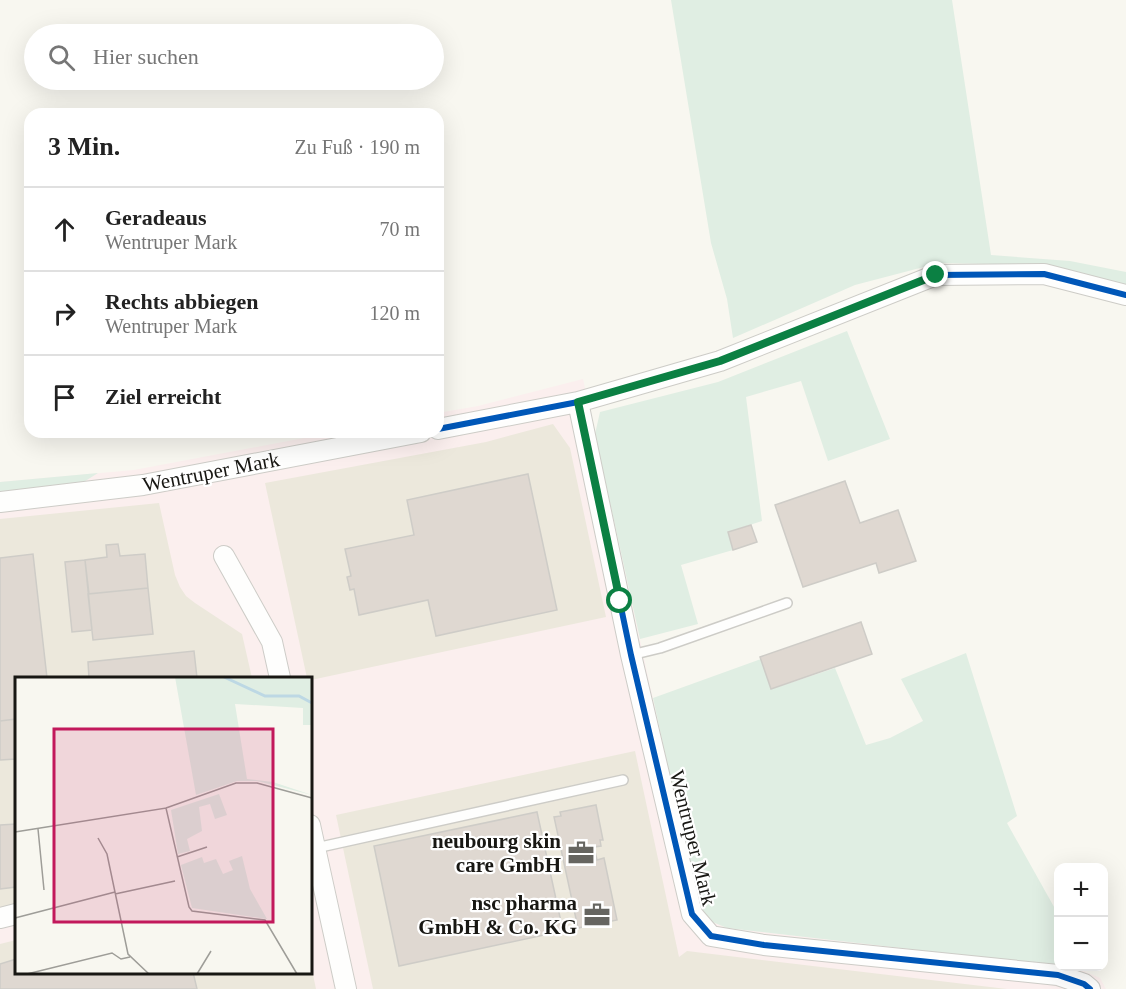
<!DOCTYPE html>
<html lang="de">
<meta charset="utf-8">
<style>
:root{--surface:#fff;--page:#f6f6f6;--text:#222;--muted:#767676;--line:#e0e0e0}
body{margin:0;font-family:Georgia,serif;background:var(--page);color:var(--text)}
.controls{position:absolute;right:18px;bottom:18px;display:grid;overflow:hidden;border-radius:12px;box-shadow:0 6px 24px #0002}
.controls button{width:54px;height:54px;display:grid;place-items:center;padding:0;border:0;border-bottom:2px solid var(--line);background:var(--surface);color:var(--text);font:30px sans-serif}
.stop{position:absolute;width:18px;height:18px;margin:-14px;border:4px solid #0b8043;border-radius:50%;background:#fff}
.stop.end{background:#0b8043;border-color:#fff;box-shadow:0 2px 6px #0008}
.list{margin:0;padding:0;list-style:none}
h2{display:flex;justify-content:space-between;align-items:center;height:78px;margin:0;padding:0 24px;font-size:26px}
h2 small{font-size:20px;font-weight:400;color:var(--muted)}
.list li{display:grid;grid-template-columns:39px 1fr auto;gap:18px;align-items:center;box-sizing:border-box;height:84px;padding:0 24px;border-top:2px solid var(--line)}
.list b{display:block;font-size:22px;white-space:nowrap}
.list p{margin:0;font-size:20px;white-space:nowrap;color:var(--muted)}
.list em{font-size:20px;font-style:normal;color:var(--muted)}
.icon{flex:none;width:33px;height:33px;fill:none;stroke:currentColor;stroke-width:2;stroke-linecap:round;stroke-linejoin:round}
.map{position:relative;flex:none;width:1126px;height:989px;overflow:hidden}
.search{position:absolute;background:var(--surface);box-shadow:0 6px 24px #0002;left:24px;top:24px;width:420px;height:66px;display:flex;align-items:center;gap:15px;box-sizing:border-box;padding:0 21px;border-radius:33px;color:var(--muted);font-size:22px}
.panel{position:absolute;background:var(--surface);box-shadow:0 6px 24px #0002;left:24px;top:108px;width:420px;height:330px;border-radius:18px}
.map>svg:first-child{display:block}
</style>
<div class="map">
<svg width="1126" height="989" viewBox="0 0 1126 989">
<rect width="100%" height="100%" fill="#f8f7f0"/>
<path fill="#fbefee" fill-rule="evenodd" d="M 583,379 L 698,905 L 710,921 L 727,928 L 1074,967 L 1100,978 L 1106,989 L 0,989 L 0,482 L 134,470 L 336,432 L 438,432 L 438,413 L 478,406 ZM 16,678 L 310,678 L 310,972 L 16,972 Z"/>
<path fill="#ece8dc" d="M 553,424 L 570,448 L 606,617 L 311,680 L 307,678 L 265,483 L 486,442 Z
M 159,503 L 175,575 L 180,587 L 186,596 L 195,603 L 242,634 L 252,678 L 16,678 L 16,905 L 0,910 L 0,519 Z
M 635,751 L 679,957 L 687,951 L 1007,989 L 373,989 L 336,815 Z
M 16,940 L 16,972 L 310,972 L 311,965 L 316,989 L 0,989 L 0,944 Z"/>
<path fill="#e0eee3" d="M 671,0 L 952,0 L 991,255 L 1070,261 L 1126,272 L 1126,286 L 1044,265 L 939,263 L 855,285 L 733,338 L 727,299 L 711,243 Z
M 847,331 L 890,439 L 828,461 L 801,381 L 746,397 L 762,521 L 728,532 L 733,550 L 681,565 L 698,624 L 640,639 L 595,434 L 600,412 L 718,382 Z
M 98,473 L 79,485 L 0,496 L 0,482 Z
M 966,653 L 1017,816 L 1007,823 L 1058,914 L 1058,966 L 727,928 L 710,921 L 698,905 L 653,698 L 761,659 L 772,689 L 835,668 L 866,745 L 890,738 L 923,721 L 901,679 Z"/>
<path fill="#dfd8d1" stroke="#ceccc7" stroke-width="1.5" d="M 528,474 L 557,610 L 436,636 L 428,600 L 359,615 L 354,589 L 350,590 L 347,577 L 351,576 L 345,549 L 414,535 L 407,500 Z
M 845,481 L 860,523 L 898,510 L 916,561 L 879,573 L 876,563 L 803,587 L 775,505 Z
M 751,525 L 757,542 L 733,550 L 728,532 Z
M 118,544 L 120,556 L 145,554 L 148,588 L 89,594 L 85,560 L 107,557 L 106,545 Z
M 33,554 L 47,678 L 16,678 L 16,719 L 0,721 L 0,558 Z
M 85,560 L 92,630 L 72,632 L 65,562 Z
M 148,588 L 153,634 L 93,640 L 88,594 Z
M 861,622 L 872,654 L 771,689 L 760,657 Z
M 194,651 L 197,678 L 89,678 L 88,662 Z
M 16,719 L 16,759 L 0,760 L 0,721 Z
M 596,805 L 603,840 L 600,840 L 601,846 L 594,847 L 597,860 L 604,858 L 617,920 L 578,928 L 554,817 L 561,816 L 560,812 Z
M 537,812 L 563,931 L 399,966 L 374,846 Z
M 16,824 L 16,887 L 0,889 L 0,825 Z
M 16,959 L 16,972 L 193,972 L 197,989 L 0,989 L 0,964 Z"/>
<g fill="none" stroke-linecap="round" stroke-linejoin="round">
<g stroke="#cdccc7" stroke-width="12">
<path id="lane" d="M 631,655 L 660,648 L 787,603
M 316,848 L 623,780"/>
</g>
<g stroke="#cdccc7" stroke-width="22">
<path id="street" d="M 578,402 L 720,361 L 936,275 L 1044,274 L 1126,295
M 438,429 L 578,402 L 631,655 L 692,914 L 711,936 L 764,945 L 1058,975 L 1084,984 L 1090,989
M 0,502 L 143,485 L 421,432
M 224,556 L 272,642 L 280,678
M 310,825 L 346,989
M 0,918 L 16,914"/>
</g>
<use href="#lane" stroke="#fefefd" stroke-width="9"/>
<use href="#street" stroke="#fefefd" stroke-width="20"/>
<g stroke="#fff" stroke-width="10">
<path id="cycleway" d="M 578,402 L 720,361 L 936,275 L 1044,274 L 1126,295
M 438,429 L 578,402 L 631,655 L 692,914 L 711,936 L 764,945 L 1058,975 L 1084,984 L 1090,989"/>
</g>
<use href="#cycleway" stroke="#0057b8" stroke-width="6"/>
</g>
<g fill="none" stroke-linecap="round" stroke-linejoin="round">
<path stroke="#0b8043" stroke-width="8" d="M 620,601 L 578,402 L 720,361 L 936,275"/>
</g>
<defs>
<g id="office-bare" transform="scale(2.07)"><path d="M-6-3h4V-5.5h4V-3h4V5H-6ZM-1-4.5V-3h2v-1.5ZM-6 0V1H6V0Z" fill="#666560" stroke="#fff" stroke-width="2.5" paint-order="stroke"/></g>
</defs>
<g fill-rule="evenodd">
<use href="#office-bare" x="581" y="853"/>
<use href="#office-bare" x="597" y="915"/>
</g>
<g text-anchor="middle" stroke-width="4.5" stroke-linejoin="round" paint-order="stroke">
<g font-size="21" fill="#181713" stroke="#fff">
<text transform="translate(211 472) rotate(-11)" y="7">Wentruper Mark</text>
<text transform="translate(693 838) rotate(76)" y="7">Wentruper Mark</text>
</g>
<g font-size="21" font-weight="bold" fill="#181713" stroke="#fff" text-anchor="end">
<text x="561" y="848">neubourg skin<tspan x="561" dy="24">care GmbH</tspan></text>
<text x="577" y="910">nsc pharma<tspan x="577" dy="24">GmbH &amp; Co. KG</tspan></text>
</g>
</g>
<g transform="translate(15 677)">
<rect width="297" height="297" fill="#f8f7f0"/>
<path d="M 160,0 L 297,0 L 297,48 L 288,48 L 288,31 L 220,27 L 232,102 L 258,105 L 297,118 L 242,104 L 222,104 L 181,118 ZM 204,117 L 212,138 L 200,142 L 195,127 L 184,130 L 187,154 L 172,162 L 175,174 L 163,177 L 156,133 ZM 227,179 L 235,212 L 252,242 L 177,231 L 166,188 L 187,180 L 189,186 L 201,182 L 208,197 L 218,193 L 214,184 Z" fill="#e0eee3"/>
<path fill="none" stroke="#bdd8e4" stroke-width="3" d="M 209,0 L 250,19 L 284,19 L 297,26"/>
<path fill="none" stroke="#9e9d98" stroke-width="1.5" d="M 151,131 L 221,106 L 242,106 L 297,121M 23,152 L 29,213M 0,155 L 151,131 L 174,230 L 177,234 L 250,243 L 282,297M 83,161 L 92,177 L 113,277 L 134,297M 162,180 L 192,170M 100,217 L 160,204M 0,241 L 100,215M 12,297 L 97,276 L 106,282 L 115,280M 182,297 L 196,274"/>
<path fill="#c2185b" fill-opacity="0.15" stroke="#c2185b" stroke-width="3" d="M 39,52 L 258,52 L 258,245 L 39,245 Z"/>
<rect width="297" height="297" fill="none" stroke="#181713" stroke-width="3"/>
</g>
</svg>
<div class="controls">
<button>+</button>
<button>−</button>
</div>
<div class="stop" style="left:620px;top:601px"></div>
<div class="stop end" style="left:936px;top:275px"></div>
<div class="search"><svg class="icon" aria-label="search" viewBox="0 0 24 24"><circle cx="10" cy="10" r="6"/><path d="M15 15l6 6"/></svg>Hier suchen</div>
<section class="panel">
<h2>3 Min.<small>Zu Fuß · 190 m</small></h2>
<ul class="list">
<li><svg class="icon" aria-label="ahead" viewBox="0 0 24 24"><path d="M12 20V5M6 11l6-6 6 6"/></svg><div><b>Geradeaus</b><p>Wentruper Mark</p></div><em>70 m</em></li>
<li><svg class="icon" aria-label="right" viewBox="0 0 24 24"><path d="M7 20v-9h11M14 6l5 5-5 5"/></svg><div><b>Rechts abbiegen</b><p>Wentruper Mark</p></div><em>120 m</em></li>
<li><svg class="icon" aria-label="arrive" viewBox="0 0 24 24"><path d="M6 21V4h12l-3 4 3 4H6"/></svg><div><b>Ziel erreicht</b></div></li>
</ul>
</section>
</div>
